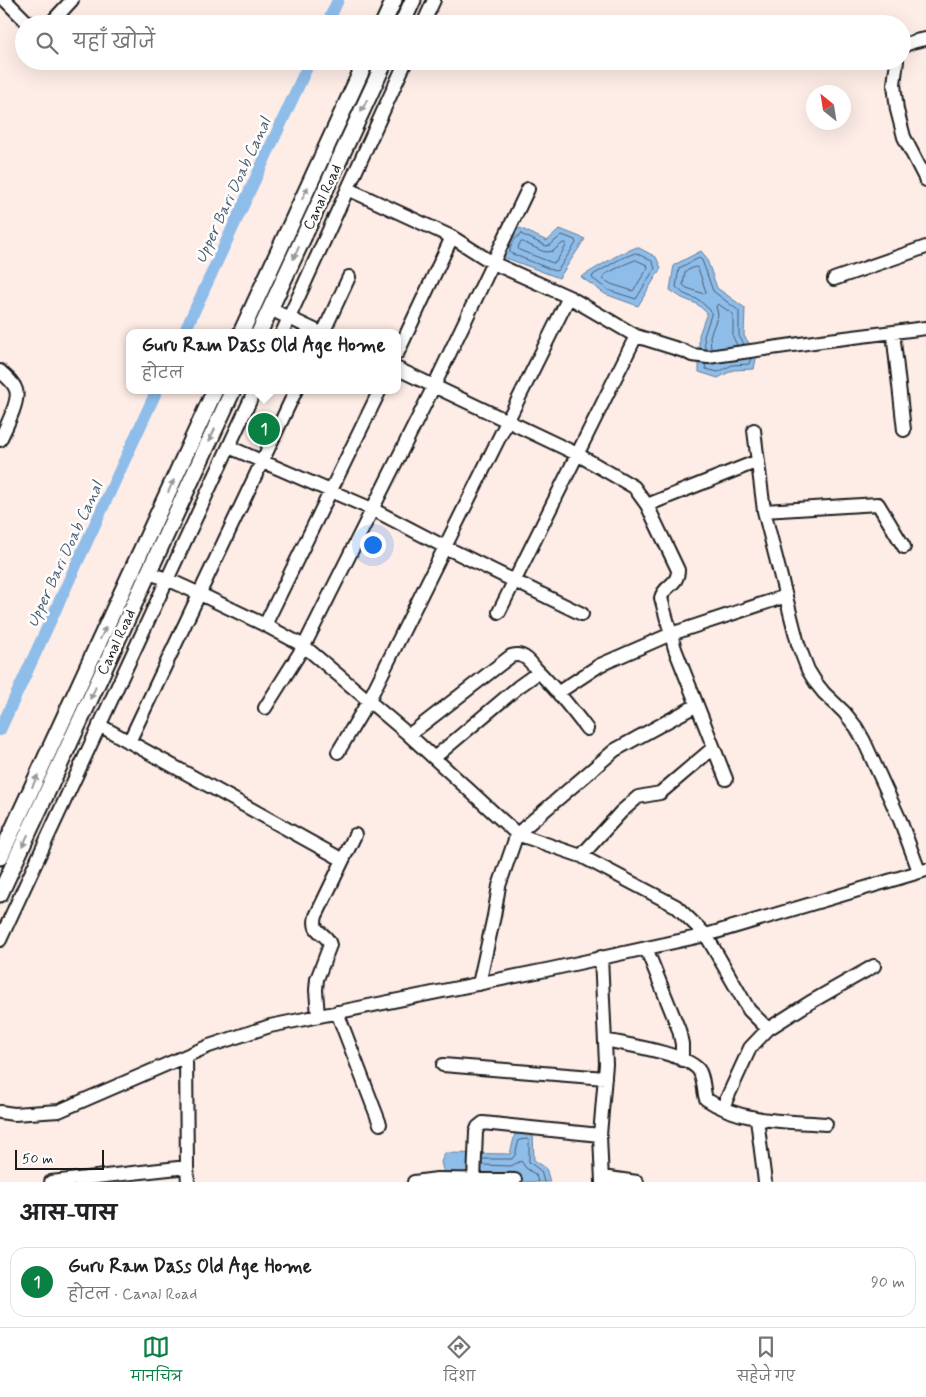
<!DOCTYPE html>
<html lang="hi">
<meta charset="utf-8">
<style>
:root{--surface:#fff;--page:#f6f6f6;--text:#202124;--muted:#757577;--line:#e0e0e0;--accent:#0b8043}
body{margin:0;font-family:Mynerve,"Playpen Sans Deva",sans-serif;background:var(--page);color:var(--text)}
.compass{position:absolute;left:806px;top:85px;width:45px;height:45px;border-radius:50%;background:var(--surface);box-shadow:0 5px 20px #0002;rotate:330deg}
.scale{position:absolute;left:15px;bottom:12px;width:89px;box-sizing:border-box;padding-left:5px;border:2px solid #1c1c1c;border-top:0;font-size:14px;line-height:18px;white-space:nowrap;color:#1c1c1c;-webkit-text-stroke:4px #fff;paint-order:stroke}
.you{position:absolute;left:372px;top:544px;width:18px;height:18px;margin:-12px;border:4px solid #fff;border-radius:50%;background:#1a73e8;box-shadow:0 0 0 8px #1a73e833}
.badge{display:grid;place-items:center;width:32px;height:32px;border-radius:50%;background:var(--accent);color:#fff;font-size:16px;font-weight:700}
.pin{position:absolute;translate:-50% -50%;border:2px solid #fff;box-shadow:0 1px 5px #0006}
.popup{position:absolute;left:126px;top:329px;width:275px;height:65px;box-sizing:border-box;display:grid;place-content:center;border-radius:10px;background:var(--surface);filter:drop-shadow(0 1px 4px #0005);font-size:16px;white-space:nowrap;color:var(--muted)}
.popup b{font-size:19px;color:var(--text)}
.popup::after{content:'';position:absolute;left:50%;top:100%;margin-left:-10px;border:10px solid transparent;border-top-color:var(--surface)}
.list{margin:0;padding:0;list-style:none}
h2{display:flex;justify-content:space-between;align-items:center;height:65px;margin:0;padding:0 20px;font-size:21px}
h2 small{font-size:16px;font-weight:400;color:var(--muted)}
.list li{display:grid;grid-template-columns:32px 1fr auto;gap:15px;align-items:center;box-sizing:border-box;height:70px;margin:0 10px 10px;padding:0 10px;border:1px solid var(--line);border-radius:15px}
.list b{display:block;font-size:19px;white-space:nowrap}
.list p{margin:0;font-size:16px;white-space:nowrap;color:var(--muted)}
.list em{font-size:16px;font-style:normal;color:var(--muted)}
.icon{flex:none;width:28px;height:28px;fill:none;stroke:currentColor;stroke-width:2;stroke-linecap:round;stroke-linejoin:round}
.map{position:relative;flex:none;width:926px;height:1182px;overflow:hidden}
.search{position:absolute;background:var(--surface);box-shadow:0 5px 20px #0002;left:15px;right:15px;top:15px;height:55px;display:flex;align-items:center;gap:12px;box-sizing:border-box;padding:0 18px;border-radius:28px;color:var(--muted);font-size:19px}
.sheet{height:145px;background:var(--surface)}
nav{display:flex;justify-content:space-around;align-items:center;box-sizing:border-box;height:70px;border-top:1px solid var(--line);background:var(--surface);font-size:14px;color:var(--muted)}
nav a{display:grid;justify-items:center;gap:2px}
nav .on{color:var(--accent)}
.map>svg:first-child{display:block}
</style>
<div class="map">
<svg width="926" height="1182" viewBox="0 0 926 1182">
<rect width="100%" height="100%" fill="#feede7"/>
<filter id="ink" filterUnits="userSpaceOnUse"><feTurbulence type="fractalNoise" baseFrequency=".02" numOctaves="2"/><feDisplacementMap in="SourceGraphic" scale="10" xChannelSelector="R" yChannelSelector="G"/><feConvolveMatrix kernelMatrix="1 2 1 2 8 2 1 2 1" color-interpolation-filters="sRGB"/></filter>
<g filter="url(#ink)">
<path fill="#8fbdea" stroke="#617d98" d="M 520,228 L 547,241 L 560,229 L 585,239 L 559,278 L 501,256 L 512,234 Z
M 637,247 L 656,257 L 661,268 L 638,306 L 605,294 L 581,277 L 618,255 Z
M 701,251 L 706,257 L 717,288 L 745,308 L 744,336 L 757,354 L 754,369 L 733,370 L 718,378 L 699,372 L 699,335 L 707,313 L 697,304 L 682,298 L 670,290 L 674,265 Z
M 533,1133 L 534,1160 L 546,1168 L 550,1182 L 446,1182 L 441,1162 L 445,1153 L 510,1154 L 515,1134 Z"/>
<g fill="none" stroke-linecap="round" stroke-linejoin="round">
<path stroke="#4a5c6e" stroke-width="1" d="M 521,234 L 546,246 L 550,245 L 562,235 L 575,240 L 576,243 L 558,270 L 555,271 L 510,253 C 509,246 515,238 521,234 Z
M 523,242 L 542,251 L 547,252 L 553,251 L 563,243 L 566,243 L 566,246 L 556,262 L 553,263 L 519,250 L 518,248 L 520,243 Z
M 636,253 L 652,261 L 655,268 L 636,299 L 608,290 L 592,278 L 593,275 L 620,259 Z
M 636,260 L 647,265 L 648,268 L 633,291 L 611,284 L 603,279 L 604,275 L 623,265 Z
M 695,267 L 698,268 L 706,292 L 704,294 L 687,288 L 683,285 L 685,272 Z
M 705,349 L 704,336 L 711,315 L 711,311 L 699,300 L 684,294 L 676,287 L 679,268 L 699,258 L 702,260 L 713,291 L 739,311 L 739,336 L 744,344
M 711,349 L 710,336 L 718,315 L 716,306 L 718,304 L 733,314 L 733,337 L 737,345
M 705,364 L 706,369 L 718,372 L 732,365 L 749,364 L 751,358
M 482,1159 L 512,1159 L 515,1155 L 519,1140 L 527,1139 L 529,1141 L 529,1162 L 541,1171 L 544,1182
M 482,1165 L 511,1166 L 521,1161 L 526,1168 L 536,1175 L 538,1182"/>
<path stroke="#8fbdea" stroke-width="12" d="M 327,24 L 338,0
M 184,333 L 310,61
M 0,730 L 157,390"/>
<g stroke="#1c1c1c" stroke-width="16">
<path id="minor" d="M 5,0 L 26,21 L 32,24
M 50,24 L 72,0
M 423,24 L 434,0
M 902,47 C 910,42 917,40 926,39
M 897,61 L 894,84 L 897,110 L 904,137 L 926,180
M 348,189 L 452,237 L 493,263 L 569,297 L 636,336 L 684,351 L 692,355 L 708,357 L 821,341 L 926,328
M 834,279 L 926,247
M 270,309 L 321,333
M 893,332 L 904,430
M 282,333 L 406,61
M 323,333 L 349,277
M 398,352 L 452,237
M 398,369 L 577,454 L 634,487 L 647,505 L 758,461
M 0,371 C 5,376 14,382 16,390 C 20,401 5,429 0,440
M 754,430 L 764,511 L 798,644 L 808,670 L 816,683 L 824,693 L 844,712 L 856,727 L 864,741 L 900,820 L 919,871
M 229,447 L 372,509 L 445,547 L 582,614
M 647,505 L 678,570 C 678,586 664,585 661,598 L 675,649 L 726,779
M 764,511 L 878,504 L 904,547
M 148,573 L 167,579 L 200,594 L 265,625 L 304,646 L 409,735 L 517,834 L 581,856 L 676,906 L 706,935 L 749,1010 L 768,1029
M 499,612 L 636,336
M 265,625 L 380,390
M 559,692 L 600,665 L 671,634 L 786,596
M 265,708 L 304,646 L 434,386 L 528,189
M 99,725 L 343,860
M 409,735 L 511,656 C 515,655 518,654 522,656 C 528,658 532,664 536,669 C 555,688 571,708 587,729
M 129,742 L 296,390
M 338,752 L 368,702 L 569,297
M 434,758 L 518,687 L 539,672
M 581,856 L 621,812 L 638,797 L 660,793 L 666,788 L 713,748
M 0,940 L 255,390
M 646,948 L 679,1030 L 682,1044 L 682,1060
M 601,957 L 606,1064 L 600,1135 L 602,1182
M 479,984 L 494,916 L 499,886 L 517,834 L 615,750 L 697,705
M 337,1012 L 380,1124
M 318,1016 L 316,990 L 317,979 L 330,945 C 327,931 311,935 316,916 L 355,835
M 605,1040 C 627,1045 683,1053 698,1069 C 704,1076 703,1090 706,1099 C 741,1123 786,1121 826,1124
M 186,1056 L 187,1167 L 188,1182
M 443,1065 L 605,1078
M 723,1107 L 750,1048 L 768,1029 L 809,1003 L 874,966
M 0,1112 L 14,1114 L 59,1111 L 209,1046 L 270,1026 L 551,969 L 706,935 L 926,870
M 757,1119 L 765,1182
M 602,1177 L 637,1182
M 474,1180 L 476,1132 L 478,1127 L 483,1123 L 600,1135
M 51,1182 L 187,1167
M 414,1182 L 437,1179 L 515,1180"/>
</g>
<g stroke="#1c1c1c" stroke-width="19">
<path id="major" d="M 383,24 L 394,0
M 402,24 L 413,0
M 241,333 L 366,61
M 259,333 L 385,61
M 0,857 L 215,390
M 0,894 L 233,390"/>
</g>
<use href="#minor" stroke="#fff" stroke-width="12"/>
<use href="#major" stroke="#fff" stroke-width="15"/>
</g>
<defs><path id="oneway-solid" d="M-6-.8H1V-3.2L6.5 0L1 3.2V.8H-6Z" transform="scale(1.25)"/></defs>
<g fill="#999">
<use href="#oneway-solid" transform="translate(364 106) rotate(115)"/>
<use href="#oneway-solid" transform="translate(305 193) rotate(-65)"/>
<use href="#oneway-solid" transform="translate(296 253) rotate(115)"/>
<use href="#oneway-solid" transform="translate(212 435) rotate(115)"/>
<use href="#oneway-solid" transform="translate(171 486) rotate(-65)"/>
<use href="#oneway-solid" transform="translate(103 633) rotate(-65)"/>
<use href="#oneway-solid" transform="translate(93 693) rotate(115)"/>
<use href="#oneway-solid" transform="translate(35 781) rotate(-65)"/>
<use href="#oneway-solid" transform="translate(25 841) rotate(115)"/>
</g>
</g>
<g text-anchor="middle" stroke-width="5" stroke-linejoin="round" paint-order="stroke">
<g font-size="15" fill="#1c1c1c" stroke="#fff">
<text transform="translate(322 197) rotate(-65)" y="5">Canal Road</text>
<text transform="translate(116 642) rotate(-65)" y="5">Canal Road</text>
</g>
<g font-size="16" font-style="italic" fill="#4a5c6e" stroke="#fff">
<text transform="translate(232 190) rotate(-65)" y="6">Upper Bari Doab Canal</text>
<text transform="translate(64 554) rotate(-65)" y="6">Upper Bari Doab Canal</text>
</g>
</g>
</svg>
<svg class="compass" viewBox="-18 -18 36 36"><path d="M0-13l5 13h-10z" fill="#e53935"/><path d="M0 13l5-13h-10z" fill="#757577"/></svg>
<div class="scale">50 m</div>
<div class="you"></div>
<div class="pin badge" style="left:264px;top:429px">1</div>
<div class="popup"><b>Guru Ram Dass Old Age Home</b>होटल</div>
<div class="search"><svg class="icon" aria-label="search" viewBox="0 0 24 24"><circle cx="10" cy="10" r="6"/><path d="M15 15l6 6"/></svg>यहाँ खोजें</div>
</div>
<section class="sheet">
<h2>आस-पास<small></small></h2>
<ul class="list">
<li><span class="badge">1</span><div><b>Guru Ram Dass Old Age Home</b><p>होटल · Canal Road</p></div><em>90 m</em></li>
</ul>
</section>
<nav>
<a class="on"><svg class="icon" aria-label="map" viewBox="0 0 24 24"><path d="M3 6l6-2 6 2 6-2v14l-6 2-6-2-6 2zM9 4v14M15 6v14"/></svg>मानचित्र</a>
<a><svg class="icon" aria-label="directions" viewBox="0 0 24 24"><path d="M12 3l9 9-9 9-9-9zM9 14v-3h6M13 9l2 2-2 2"/></svg>दिशा</a>
<a><svg class="icon" aria-label="saved" viewBox="0 0 24 24"><path d="M7 4h10v16l-5-4-5 4z"/></svg>सहेजे गए</a>
</nav>
